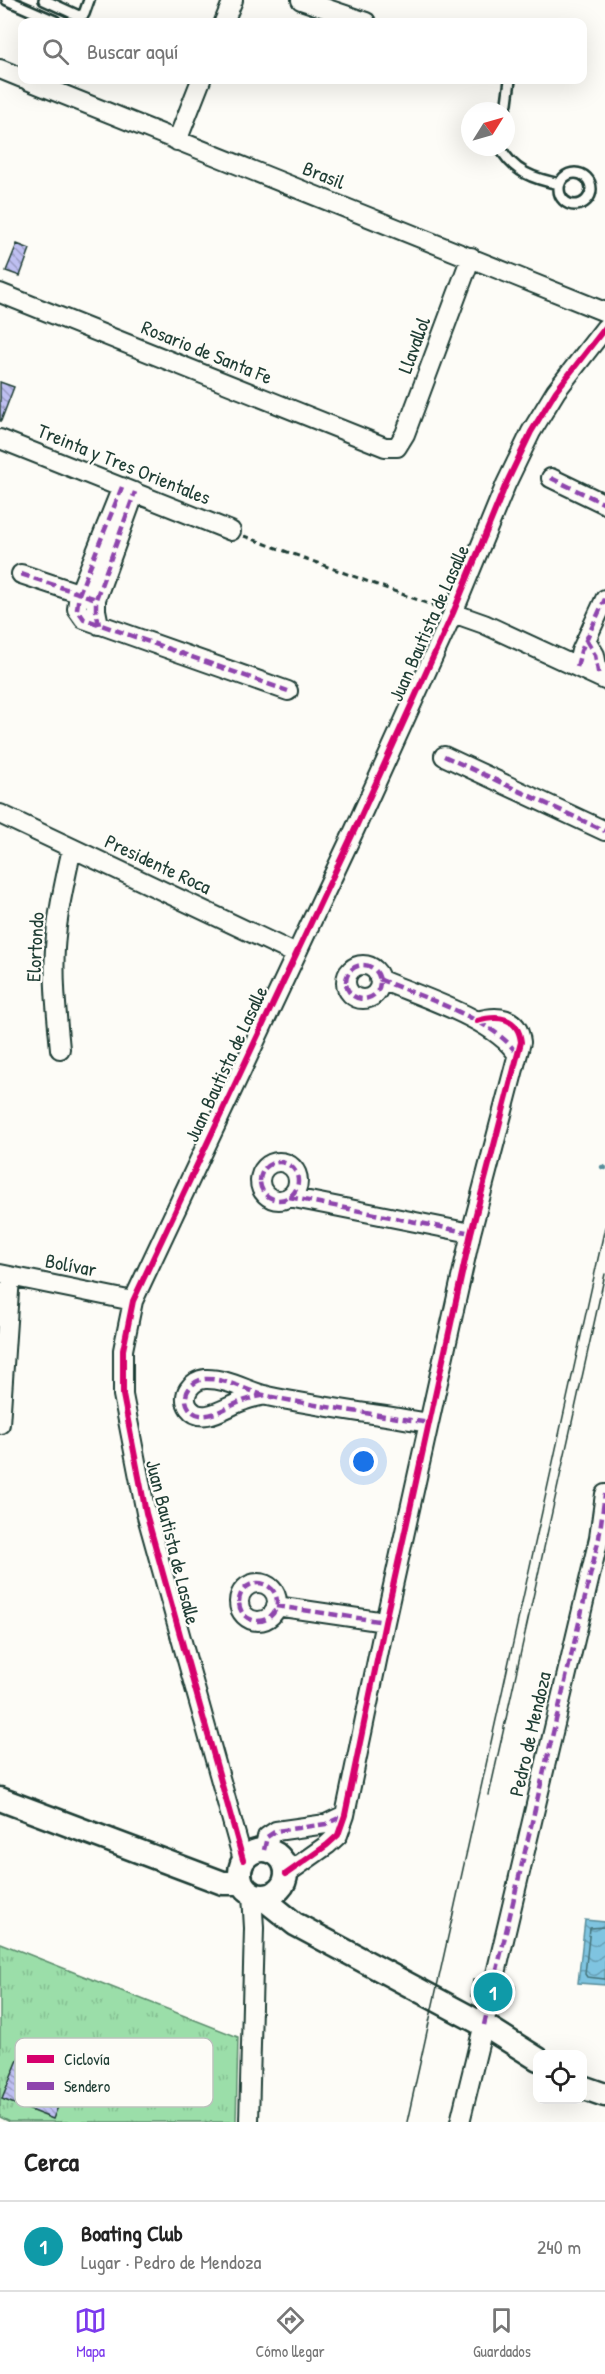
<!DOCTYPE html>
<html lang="es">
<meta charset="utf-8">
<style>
:root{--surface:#fff;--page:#f2f2f2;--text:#222;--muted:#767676;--line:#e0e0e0;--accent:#7c3aed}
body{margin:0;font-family:"Patrick Hand",sans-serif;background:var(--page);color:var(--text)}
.controls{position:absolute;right:18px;bottom:18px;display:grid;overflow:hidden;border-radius:12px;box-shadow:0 6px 24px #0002}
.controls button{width:54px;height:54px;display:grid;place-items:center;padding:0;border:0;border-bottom:2px solid var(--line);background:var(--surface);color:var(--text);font:30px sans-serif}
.compass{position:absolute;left:461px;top:102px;width:54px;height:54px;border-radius:50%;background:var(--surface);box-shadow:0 6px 24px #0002;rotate:53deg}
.you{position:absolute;left:364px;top:1462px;width:21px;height:21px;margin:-15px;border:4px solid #fff;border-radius:50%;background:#1a73e8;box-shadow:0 0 0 9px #1a73e833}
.badge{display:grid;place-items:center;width:39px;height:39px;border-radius:50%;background:var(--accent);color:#fff;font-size:20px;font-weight:700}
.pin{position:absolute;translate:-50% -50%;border:3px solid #fff;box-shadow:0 2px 6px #0006}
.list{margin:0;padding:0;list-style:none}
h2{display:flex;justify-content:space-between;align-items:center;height:78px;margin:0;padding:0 24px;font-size:26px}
h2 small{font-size:20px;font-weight:400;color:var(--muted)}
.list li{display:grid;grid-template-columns:39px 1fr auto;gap:18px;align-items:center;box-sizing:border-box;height:90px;padding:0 24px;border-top:2px solid var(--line)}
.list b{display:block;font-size:22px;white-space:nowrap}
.list p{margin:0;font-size:20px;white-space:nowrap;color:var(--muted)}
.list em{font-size:20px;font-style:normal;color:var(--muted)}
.icon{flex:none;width:33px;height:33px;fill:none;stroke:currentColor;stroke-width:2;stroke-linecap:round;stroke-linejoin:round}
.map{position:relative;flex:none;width:605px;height:2122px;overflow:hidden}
.search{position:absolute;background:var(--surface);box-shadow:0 6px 24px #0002;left:18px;right:18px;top:18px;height:66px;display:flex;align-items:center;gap:15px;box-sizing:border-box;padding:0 21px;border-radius:12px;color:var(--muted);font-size:22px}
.sheet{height:168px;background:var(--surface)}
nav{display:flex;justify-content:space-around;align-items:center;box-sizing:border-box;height:84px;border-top:2px solid var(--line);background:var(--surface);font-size:16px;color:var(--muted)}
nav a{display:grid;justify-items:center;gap:3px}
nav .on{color:var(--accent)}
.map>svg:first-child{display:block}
</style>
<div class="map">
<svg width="605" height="2122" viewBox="0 0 605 2122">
<defs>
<pattern id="park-tufts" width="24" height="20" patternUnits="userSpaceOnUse" patternTransform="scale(1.5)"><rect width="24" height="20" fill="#9bdea9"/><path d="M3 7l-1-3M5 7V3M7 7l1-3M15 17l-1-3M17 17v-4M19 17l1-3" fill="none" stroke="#85bf92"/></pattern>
<pattern id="water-waves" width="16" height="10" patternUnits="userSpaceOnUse" patternTransform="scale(1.5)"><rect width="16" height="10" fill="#7fc4e0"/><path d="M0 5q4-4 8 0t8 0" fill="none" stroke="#67a0b6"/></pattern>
<pattern id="building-back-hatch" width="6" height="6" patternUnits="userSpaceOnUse" patternTransform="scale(1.5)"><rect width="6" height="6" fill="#bebff1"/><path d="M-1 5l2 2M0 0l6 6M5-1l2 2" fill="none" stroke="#9a9cc4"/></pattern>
</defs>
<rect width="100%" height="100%" fill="#fdfcf7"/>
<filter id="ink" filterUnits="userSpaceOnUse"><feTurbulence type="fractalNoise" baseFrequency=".0167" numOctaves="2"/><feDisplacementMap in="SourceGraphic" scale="12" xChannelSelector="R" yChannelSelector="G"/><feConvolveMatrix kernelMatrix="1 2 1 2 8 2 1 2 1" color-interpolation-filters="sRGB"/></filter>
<g filter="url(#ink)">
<path fill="url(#park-tufts)" stroke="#5d8e6e" stroke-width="1.5" d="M 0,1943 L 238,2037 L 236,2122 L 10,2122 L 0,2117 Z"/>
<path fill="url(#water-waves)" stroke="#598e9b" stroke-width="1.5" d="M 585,1920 L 605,1922 L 605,1985 L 578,1983 Z"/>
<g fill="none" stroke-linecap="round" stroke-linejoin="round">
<path stroke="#457379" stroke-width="1.5" d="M 605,1927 L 590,1928 L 585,1974 L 587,1977 L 605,1979"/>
<path stroke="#598e9b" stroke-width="4.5" d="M 602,1167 L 605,1168"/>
</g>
<path fill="url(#building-back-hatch)" stroke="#1f3d34" stroke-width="1.5" d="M 17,244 L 30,249 L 20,276 L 6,271 Z
M 0,382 L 14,387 L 1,421 L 0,421 Z
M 473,1980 L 483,1981 L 485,1989 L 479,1997 L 471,1996 Z
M 505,1984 L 515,1986 L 513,2002 L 501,2001 L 499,1992 Z
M 26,2040 L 77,2060 L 53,2119 L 2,2099 Z"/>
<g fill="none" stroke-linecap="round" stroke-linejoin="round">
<g stroke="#1f3d34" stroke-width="14">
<path id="service" d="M 7,0 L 55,21
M 44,0 L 79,16 L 84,14 L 89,0
M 504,111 L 507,103 L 510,80
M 500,147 C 513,172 534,179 560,184
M559 189a16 16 0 1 1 32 0a16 16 0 1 1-32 0Z"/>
</g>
<g stroke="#1f3d34" stroke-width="22">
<path id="minor" d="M 301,0 L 366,22
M 224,22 L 233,0
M 0,69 L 22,78
M 27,80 L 605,312
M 177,141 L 201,80
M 0,293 L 385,447 L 397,447 L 405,434 L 471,257
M 0,439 L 231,531
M 551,478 L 605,504
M 122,487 L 79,594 L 77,609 L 84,619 L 288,691
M 21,574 L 90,597
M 453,613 L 484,624 L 605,680
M 99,625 L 96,610 L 96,599 L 135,492
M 586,640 L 595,655 L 599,677
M 577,667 L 581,651 L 605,599
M 444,756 L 605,831
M 0,814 L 296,954
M346 982a17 17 0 1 1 34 0a17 17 0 1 1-34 0Z
M 379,979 C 418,996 495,1019 517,1054
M 60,1049 C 57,1016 53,982 55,948 C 57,914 65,881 72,848
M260 1181a19 19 0 1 1 38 0a19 19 0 1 1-38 0Z
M 289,1197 L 471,1233
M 0,1274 L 133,1301
M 265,1395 C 257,1397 250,1398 243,1401 C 227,1406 202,1426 189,1408 C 180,1395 192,1380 205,1379 C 226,1378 247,1391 267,1396 C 321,1407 375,1414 429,1423
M 0,1424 L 10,1277
M239 1602a19 19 0 1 1 38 0a19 19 0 1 1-38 0Z
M 276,1606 L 385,1622
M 264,1850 L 267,1837 L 276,1831 L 326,1824 L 345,1815
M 243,1860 L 146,1513 L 123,1395 L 123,1350 L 133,1301 L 355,829 L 453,613 L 506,484 L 531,432 L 556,391 L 605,328
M 286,1874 L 327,1845 L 338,1835 L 345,1815 L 385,1622 L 471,1233 L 521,1042 C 518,1016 497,1015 477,1021
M 494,1982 L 599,1538 L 605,1494
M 249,2122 L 254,1928 L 252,1894
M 460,2122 L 490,1999"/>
</g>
<g stroke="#1f3d34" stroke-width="27">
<path id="tertiary" d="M 0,1799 L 223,1883 L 241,1883
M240 1873a23 23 0 1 1 46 0a23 23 0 1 1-46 0Z
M 260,1896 L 295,1924 L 484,2025 L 538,2059
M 582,2087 L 605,2095"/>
</g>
<path stroke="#1f3d34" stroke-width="3" stroke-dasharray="6 4.5" stroke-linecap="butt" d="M 244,536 L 437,607"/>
<use href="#service" stroke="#fdfcf7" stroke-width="9"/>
<use href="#minor" stroke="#fdfcf7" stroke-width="18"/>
<use href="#tertiary" stroke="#fdfcf7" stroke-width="22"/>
<path stroke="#1f3d34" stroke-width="1.5" d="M 489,1795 L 605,1274
M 407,2122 L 605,1227"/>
<path stroke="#8e44ad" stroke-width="4.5" stroke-dasharray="9 4.5" stroke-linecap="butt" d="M 551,478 L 605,504
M 122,487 L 79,594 L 77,609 L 84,619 L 288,691
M 21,574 L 96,599
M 99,625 L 96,610 L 96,599 L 135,492
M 586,640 L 595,655 L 599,677
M 577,667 L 581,651 L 605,599
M 444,756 L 605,831
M346 982a17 17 0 1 1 34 0a17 17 0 1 1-34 0Z
M 379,979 C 418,996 495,1019 517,1054
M260 1181a19 19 0 1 1 38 0a19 19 0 1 1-38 0Z
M 289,1197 L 471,1233
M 265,1395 C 257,1397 250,1398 243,1401 C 227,1406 202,1426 189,1408 C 180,1395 192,1380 205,1379 C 226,1378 247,1391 267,1396 C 321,1407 375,1414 429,1423
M239 1602a19 19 0 1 1 38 0a19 19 0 1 1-38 0Z
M 276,1606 L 385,1622
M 264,1850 L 267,1837 L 276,1831 L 326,1824 L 345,1815
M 484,2025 L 599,1538 L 605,1494"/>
<g stroke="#fdfcf7" stroke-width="10">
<path id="cycleway" d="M 243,1860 L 146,1513 L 123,1395 L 123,1350 L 133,1301 L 355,829 L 453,613 L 506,484 L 531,432 L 556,391 L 605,328
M 286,1874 L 327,1845 L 338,1835 L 345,1815 L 385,1622 L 471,1233 L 521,1042 C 518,1016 497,1015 477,1021"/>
</g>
<use href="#cycleway" stroke="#d6006c" stroke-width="6"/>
</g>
</g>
<g text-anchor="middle" stroke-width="4.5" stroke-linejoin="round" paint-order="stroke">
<g font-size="20" fill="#1f3d34" stroke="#fdfcf7">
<text transform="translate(324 175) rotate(22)" y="7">Brasil</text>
<text transform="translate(414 345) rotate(-70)" y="7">Llavallol</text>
<text transform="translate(207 352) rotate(22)" y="7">Rosario de Santa Fe</text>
<text transform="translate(124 464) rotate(22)" y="7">Treinta y Tres Orientales</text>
<text transform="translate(429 623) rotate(-66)" y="7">Juan Bautista de Lasalle</text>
<text transform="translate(158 864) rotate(25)" y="7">Presidente Roca</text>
<text transform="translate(35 947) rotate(-87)" y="7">Elortondo</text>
<text transform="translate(226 1064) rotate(-65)" y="7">Juan Bautista de Lasalle</text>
<text transform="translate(71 1265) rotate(11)" y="7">Bolívar</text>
<text transform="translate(173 1542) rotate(76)" y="7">Juan Bautista de Lasalle</text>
<text transform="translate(530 1734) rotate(-77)" y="7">Pedro de Mendoza</text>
</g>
</g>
<rect x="15" y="2038" width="198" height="69" rx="9" fill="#fdfcf7" stroke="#bac3bc" stroke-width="1.5"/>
<rect x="27" y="2055" width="27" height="8" fill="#d6006c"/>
<rect x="27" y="2082" width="27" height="8" fill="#8e44ad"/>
<g font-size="16" fill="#1f3d34">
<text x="64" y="2065">Ciclovía</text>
<text x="64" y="2092">Sendero</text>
</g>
</svg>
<div class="controls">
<button><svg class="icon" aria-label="locate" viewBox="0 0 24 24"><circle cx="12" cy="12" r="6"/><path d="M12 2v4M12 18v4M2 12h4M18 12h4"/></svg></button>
</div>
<svg class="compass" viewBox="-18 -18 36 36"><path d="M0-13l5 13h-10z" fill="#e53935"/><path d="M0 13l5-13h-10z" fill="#767676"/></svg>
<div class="you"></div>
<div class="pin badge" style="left:493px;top:1992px;background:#0f9aa8">1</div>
<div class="search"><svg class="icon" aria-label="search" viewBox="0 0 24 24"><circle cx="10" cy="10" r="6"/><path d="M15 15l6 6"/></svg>Buscar aquí</div>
</div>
<section class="sheet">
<h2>Cerca<small></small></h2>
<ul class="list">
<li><span class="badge" style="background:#0f9aa8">1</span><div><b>Boating Club</b><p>Lugar · Pedro de Mendoza</p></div><em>240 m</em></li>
</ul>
</section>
<nav>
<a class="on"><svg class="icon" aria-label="map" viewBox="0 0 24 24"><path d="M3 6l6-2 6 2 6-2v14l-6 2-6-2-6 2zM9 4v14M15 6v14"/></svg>Mapa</a>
<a><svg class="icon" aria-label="directions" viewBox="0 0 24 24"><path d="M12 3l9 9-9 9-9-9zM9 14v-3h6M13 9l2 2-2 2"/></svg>Cómo llegar</a>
<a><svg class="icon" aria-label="saved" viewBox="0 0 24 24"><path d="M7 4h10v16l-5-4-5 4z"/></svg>Guardados</a>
</nav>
